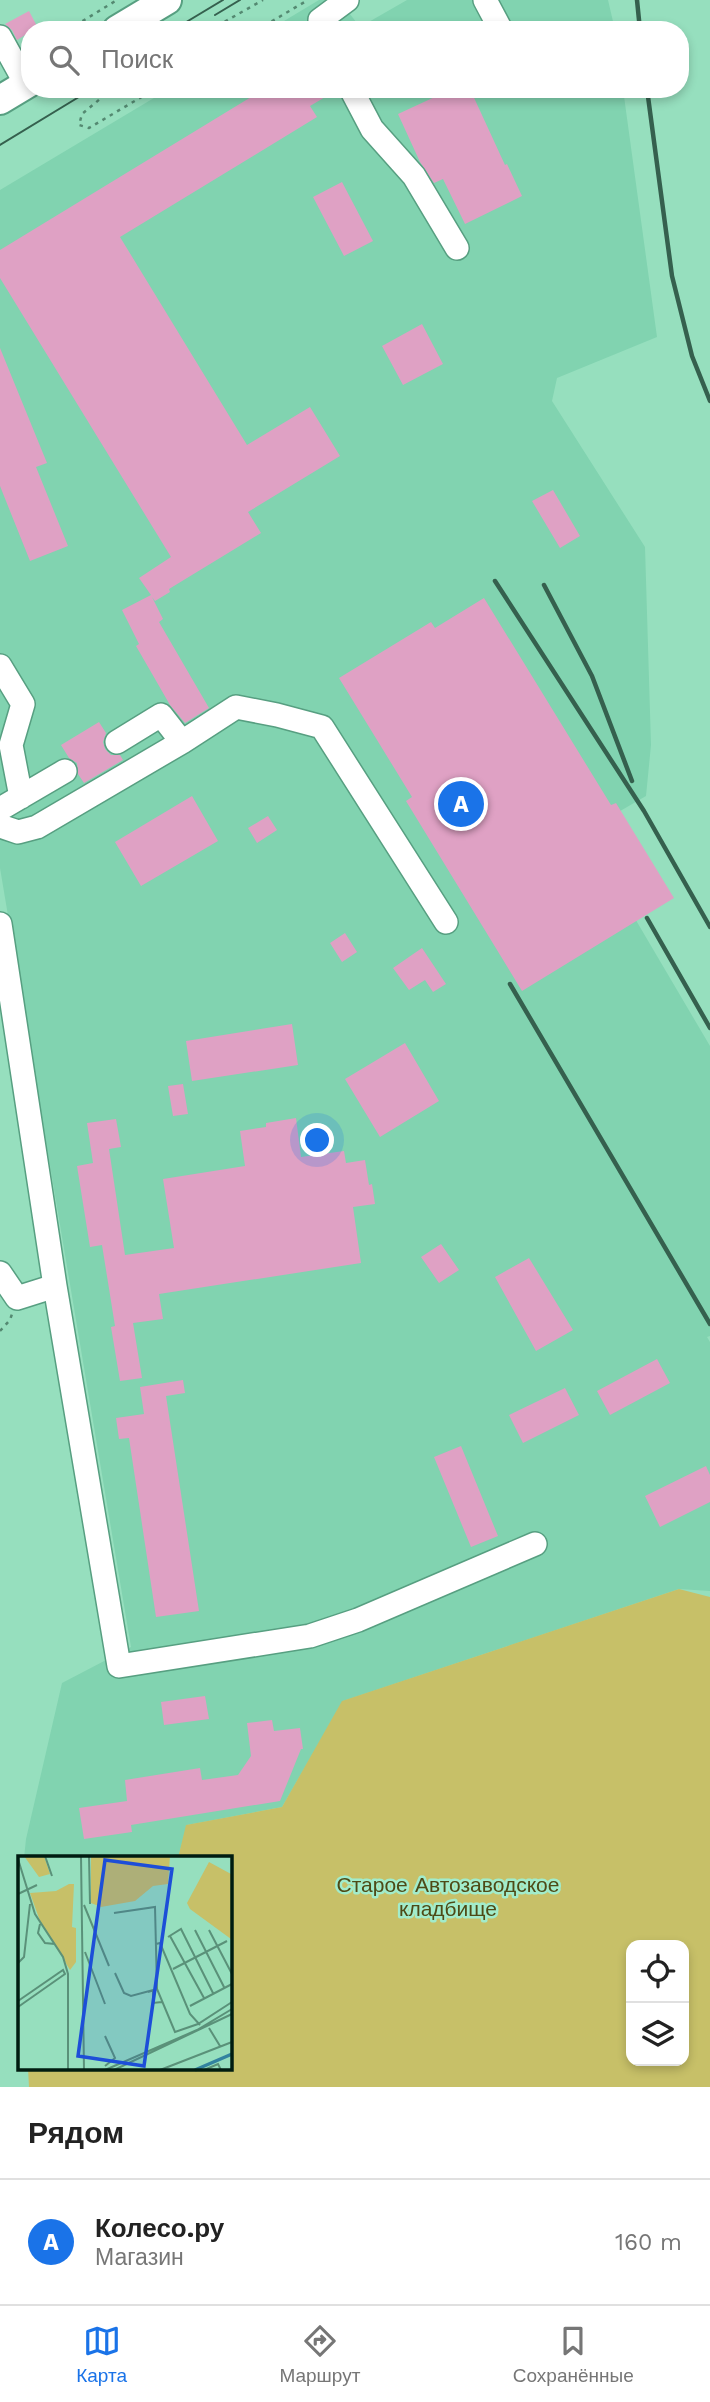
<!DOCTYPE html>
<html lang="ru">
<meta charset="utf-8">
<style>
:root{--surface:#fff;--page:#f6f6f6;--text:#222;--muted:#767676;--line:#e0e0e0;--accent:#1a73e8}
body{margin:0;font-family:"Work Sans",sans-serif;background:var(--page);color:var(--text)}
.controls{position:absolute;right:21px;bottom:21px;display:grid;overflow:hidden;border-radius:14px;box-shadow:0 4px 10px #0003}
.controls button{width:63px;height:63px;display:grid;place-items:center;padding:0;border:0;border-bottom:2px solid var(--line);background:var(--surface);color:var(--text);font:35px sans-serif}
.you{position:absolute;left:318px;top:1141px;width:24px;height:24px;margin:-18px;border:5px solid #fff;border-radius:50%;background:#1a73e8;box-shadow:0 0 0 10px #1a73e833}
.badge{display:grid;place-items:center;width:46px;height:46px;border-radius:50%;background:var(--accent);color:#fff;font-size:23px;font-weight:700}
.pin{position:absolute;translate:-50% -50%;border:4px solid #fff;box-shadow:0 2px 7px #0006}
.list{margin:0;padding:0;list-style:none}
h2{display:flex;justify-content:space-between;align-items:center;height:91px;margin:0;padding:0 28px;font-size:30px}
h2 small{font-size:23px;font-weight:400;color:var(--muted)}
.list li{display:grid;grid-template-columns:46px 1fr auto;gap:21px;align-items:center;box-sizing:border-box;height:126px;padding:0 28px;border-top:2px solid var(--line)}
.list b{display:block;font-size:26px;white-space:nowrap}
.list p{margin:0;font-size:23px;white-space:nowrap;color:var(--muted)}
.list em{font-size:23px;font-style:normal;color:var(--muted)}
.icon{flex:none;width:38px;height:38px;fill:none;stroke:currentColor;stroke-width:2;stroke-linecap:round;stroke-linejoin:round}
.map{position:relative;flex:none;width:710px;height:2087px;overflow:hidden}
.search{position:absolute;background:var(--surface);box-shadow:0 4px 10px #0003;left:21px;right:21px;top:21px;height:77px;display:flex;align-items:center;gap:18px;box-sizing:border-box;padding:0 24px;border-radius:28px;color:var(--muted);font-size:26px}
.sheet{height:217px;background:var(--surface)}
nav{display:flex;justify-content:space-around;align-items:center;box-sizing:border-box;height:98px;border-top:2px solid var(--line);background:var(--surface);font-size:19px;color:var(--muted)}
nav a{display:grid;justify-items:center;gap:4px}
nav .on{color:var(--accent)}
.map>svg:first-child{display:block}
</style>
<div class="map">
<svg width="710" height="2087" viewBox="0 0 710 2087">
<rect width="100%" height="100%" fill="#96dfbe"/>
<path fill="#81d3b0" d="M 319,0 L 339,0 L 360,27 L 407,0 L 608,0 L 615,30 L 269,30 Z
M 169,89 L 623,89 L 657,337 L 557,378 L 552,401 L 645,547 L 651,745 L 646,796 L 584,832 L 710,1046 L 710,1336 L 707,1337 L 710,1342 L 710,1591 L 679,1589 L 343,1701 L 282,1807 L 187,1825 L 178,1858 L 24,1858 L 26,1839 L 62,1683 L 131,1647 L 0,868 L 0,190 Z"/>
<path fill="#c7c068" fill-rule="evenodd" d="M 679,1589 L 710,1597 L 710,2087 L 29,2087 L 28,2068 L 229,2068 L 229,1858 L 178,1858 L 186,1825 L 282,1807 L 342,1701 ZM 631,1945 L 684,1945 L 684,2061 L 631,2061 Z"/>
<path fill="#dfa1c4" d="M 29,11 L 38,28 L 30,30 L 30,32 L 17,40 L 12,30 L 5,24 Z
M 264,89 L 337,90 L 310,106 L 317,117 L 120,237 L 247,445 L 310,407 L 340,456 L 248,512 L 261,533 L 169,589 L 170,592 L 155,601 L 152,597 L 163,619 L 159,622 L 209,708 L 185,723 L 170,705 L 136,646 L 139,644 L 122,610 L 151,595 L 139,578 L 171,557 L 0,278 L 0,250 Z
M 452,89 L 470,89 L 505,165 L 507,164 L 522,196 L 465,224 L 443,179 L 434,183 L 420,162 L 398,114 Z
M 342,182 L 373,241 L 344,256 L 313,197 Z
M 422,324 L 443,364 L 403,385 L 382,346 Z
M 0,348 L 47,463 L 36,467 L 68,546 L 30,561 L 0,486 Z
M 553,490 L 580,536 L 560,548 L 532,501 Z
M 484,598 L 611,805 L 616,803 L 674,898 L 522,991 L 406,801 L 412,797 L 339,678 L 431,622 L 435,628 Z
M 99,722 L 106,733 L 103,742 L 105,749 L 111,755 L 120,755 L 123,760 L 84,783 L 78,774 L 77,763 L 69,758 L 61,745 Z
M 192,796 L 218,841 L 141,886 L 115,842 Z
M 268,816 L 277,830 L 257,843 L 248,828 Z
M 345,933 L 357,952 L 342,962 L 330,943 Z
M 422,948 L 446,984 L 433,992 L 425,980 L 409,990 L 393,968 Z
M 292,1024 L 298,1065 L 192,1081 L 186,1041 Z
M 405,1043 L 439,1101 L 380,1137 L 345,1079 Z
M 183,1084 L 188,1114 L 173,1116 L 168,1086 Z
M 296,1118 L 301,1157 L 344,1151 L 346,1163 L 365,1160 L 369,1185 L 372,1184 L 375,1204 L 353,1207 L 361,1263 L 159,1294 L 163,1319 L 133,1323 L 142,1378 L 120,1381 L 111,1327 L 115,1326 L 102,1245 L 90,1247 L 77,1166 L 93,1163 L 87,1123 L 116,1119 L 121,1147 L 109,1149 L 125,1255 L 174,1248 L 163,1179 L 245,1166 L 240,1131 L 266,1127 L 266,1123 Z
M 441,1244 L 459,1270 L 439,1283 L 421,1257 Z
M 529,1258 L 573,1330 L 536,1351 L 495,1277 Z
M 657,1359 L 670,1383 L 610,1415 L 597,1391 Z
M 183,1380 L 185,1393 L 166,1396 L 199,1611 L 156,1617 L 129,1438 L 119,1439 L 116,1418 L 144,1414 L 140,1387 Z
M 565,1388 L 579,1415 L 523,1443 L 509,1415 Z
M 461,1446 L 498,1536 L 471,1547 L 434,1457 Z
M 706,1466 L 710,1475 L 710,1502 L 660,1527 L 645,1496 Z
M 205,1696 L 209,1719 L 164,1725 L 161,1702 Z
M 272,1720 L 274,1731 L 300,1728 L 303,1749 L 301,1749 L 280,1801 L 131,1825 L 132,1832 L 84,1839 L 79,1808 L 127,1801 L 125,1780 L 200,1768 L 202,1780 L 238,1775 L 251,1756 L 247,1723 Z"/>
<g fill="none" stroke-linecap="round" stroke-linejoin="round">
<g stroke="#579f81" stroke-width="26">
<path id="minor" d="M 485,0 L 501,30
M 321,30 L 320,20 L 347,0
M 0,37 L 26,84
M 351,89 L 372,129 L 414,176 L 457,248
M 0,666 L 23,704 L 11,745 L 21,797
M 117,742 L 161,715 L 182,742
M 0,809 L 65,771
M 0,826 L 18,832 L 37,827 L 182,742 L 236,707 L 277,715 L 322,727 L 446,922
M 0,924 L 55,1286 L 119,1666 L 310,1636 L 358,1620 L 535,1544
M 0,1273 L 17,1298 L 55,1286"/>
</g>
<g stroke="#579f81" stroke-width="32">
<path id="major" d="M 117,30 L 167,0
M 0,100 L 30,82"/>
</g>
<path stroke="#548971" stroke-width="2.5" stroke-dasharray="3.5 5" stroke-linecap="butt" d="M 68,30 L 117,0
M 210,30 L 263,0
M 257,30 L 308,0
M 112,89 L 82,114 L 79,125 L 89,128 L 155,89
M 0,1331 L 10,1320 L 12,1314"/>
<use href="#minor" stroke="#fff" stroke-width="23"/>
<use href="#major" stroke="#fff" stroke-width="28"/>
<path stroke="#35604e" stroke-width="2" d="M 215,15 L 240,0
M 173,30 L 223,0
M 0,145 L 92,89"/>
<path stroke="#35604e" stroke-width="4.5" d="M 637,0 L 640,30
M 647,89 L 672,276 L 692,356 L 710,401
M 495,581 L 644,811 L 710,927
M 544,585 L 592,676 L 632,781
M 647,918 L 710,1028
M 510,984 L 710,1324"/>
</g>
<g text-anchor="middle" stroke-width="5" stroke-linejoin="round" paint-order="stroke">
<g font-size="21" fill="#4e4a16" stroke="#a2eccb">
<text x="448" y="1892">Старое Автозаводское<tspan x="448" dy="24">кладбище</tspan></text>
</g>
</g>
<g transform="translate(18 1856)">
<rect width="214" height="214" fill="#96dfbe"/>
<path d="M 6,0 L 26,0 L 32,18 L 21,21 ZM 73,0 L 152,0 L 150,28 L 135,30 L 117,45 L 83,51 L 73,47 ZM 191,6 L 213,18 L 213,83 L 172,53 L 169,47 ZM 51,28 L 56,28 L 54,71 L 58,72 L 58,106 L 52,114 L 22,65 L 12,37 L 38,35 Z" fill="#c7c068"/>
<path fill="none" stroke="#32829f" stroke-width="3.5" d="M 177,214 L 214,198"/>
<path fill="none" stroke="#5a9179" stroke-width="2" d="M 27,0 L 34,20M 63,0 L 66,214M 71,0 L 72,48M 0,3 L 17,58 L 45,101 L 50,118 L 50,214M 0,38 L 19,29M 66,49 L 91,110M 96,57 L 137,51 L 139,133 L 157,176 L 180,168 L 214,146M 22,68 L 20,77 L 27,87 L 37,88M 177,74 L 206,131M 191,74 L 214,118M 152,80 L 186,142M 150,81 L 163,73 L 195,137M 138,88 L 142,87 L 172,158 L 182,169M 67,96 L 87,148M 0,107 L 6,101 L 12,48M 155,113 L 209,85M 97,117 L 106,137 L 113,140 L 139,133 L 130,136M 135,134 L 135,147 L 144,146M 0,145 L 45,114 L 47,118 L 0,151M 172,150 L 214,128M 191,172 L 202,190M 87,180 L 97,202 L 87,210M 87,214 L 179,174 L 214,153M 96,214 L 214,158M 142,214 L 214,186M 186,214 L 200,208 L 203,214"/>
<path fill="#1d4ed8" fill-opacity="0.15" stroke="#1d4ed8" stroke-width="3.5" d="M 87,4 L 154,13 L 126,210 L 60,200 Z"/>
<rect width="214" height="214" fill="none" stroke="#001c11" stroke-width="3.5"/>
</g>
</svg>
<div class="controls">
<button><svg class="icon" aria-label="locate" viewBox="0 0 24 24"><circle cx="12" cy="12" r="6"/><path d="M12 2v4M12 18v4M2 12h4M18 12h4"/></svg></button>
<button><svg class="icon" aria-label="layers" viewBox="0 0 24 24"><path d="M12 4l9 5-9 5-9-5zM3 14l9 5 9-5"/></svg></button>
</div>
<div class="you"></div>
<div class="pin badge" style="left:461px;top:804px">A</div>
<div class="search"><svg class="icon" aria-label="search" viewBox="0 0 24 24"><circle cx="10" cy="10" r="6"/><path d="M15 15l6 6"/></svg>Поиск</div>
</div>
<section class="sheet">
<h2>Рядом<small></small></h2>
<ul class="list">
<li><span class="badge">A</span><div><b>Колесо.ру</b><p>Магазин</p></div><em>160 m</em></li>
</ul>
</section>
<nav>
<a class="on"><svg class="icon" aria-label="map" viewBox="0 0 24 24"><path d="M3 6l6-2 6 2 6-2v14l-6 2-6-2-6 2zM9 4v14M15 6v14"/></svg>Карта</a>
<a><svg class="icon" aria-label="directions" viewBox="0 0 24 24"><path d="M12 3l9 9-9 9-9-9zM9 14v-3h6M13 9l2 2-2 2"/></svg>Маршрут</a>
<a><svg class="icon" aria-label="saved" viewBox="0 0 24 24"><path d="M7 4h10v16l-5-4-5 4z"/></svg>Сохранённые</a>
</nav>
